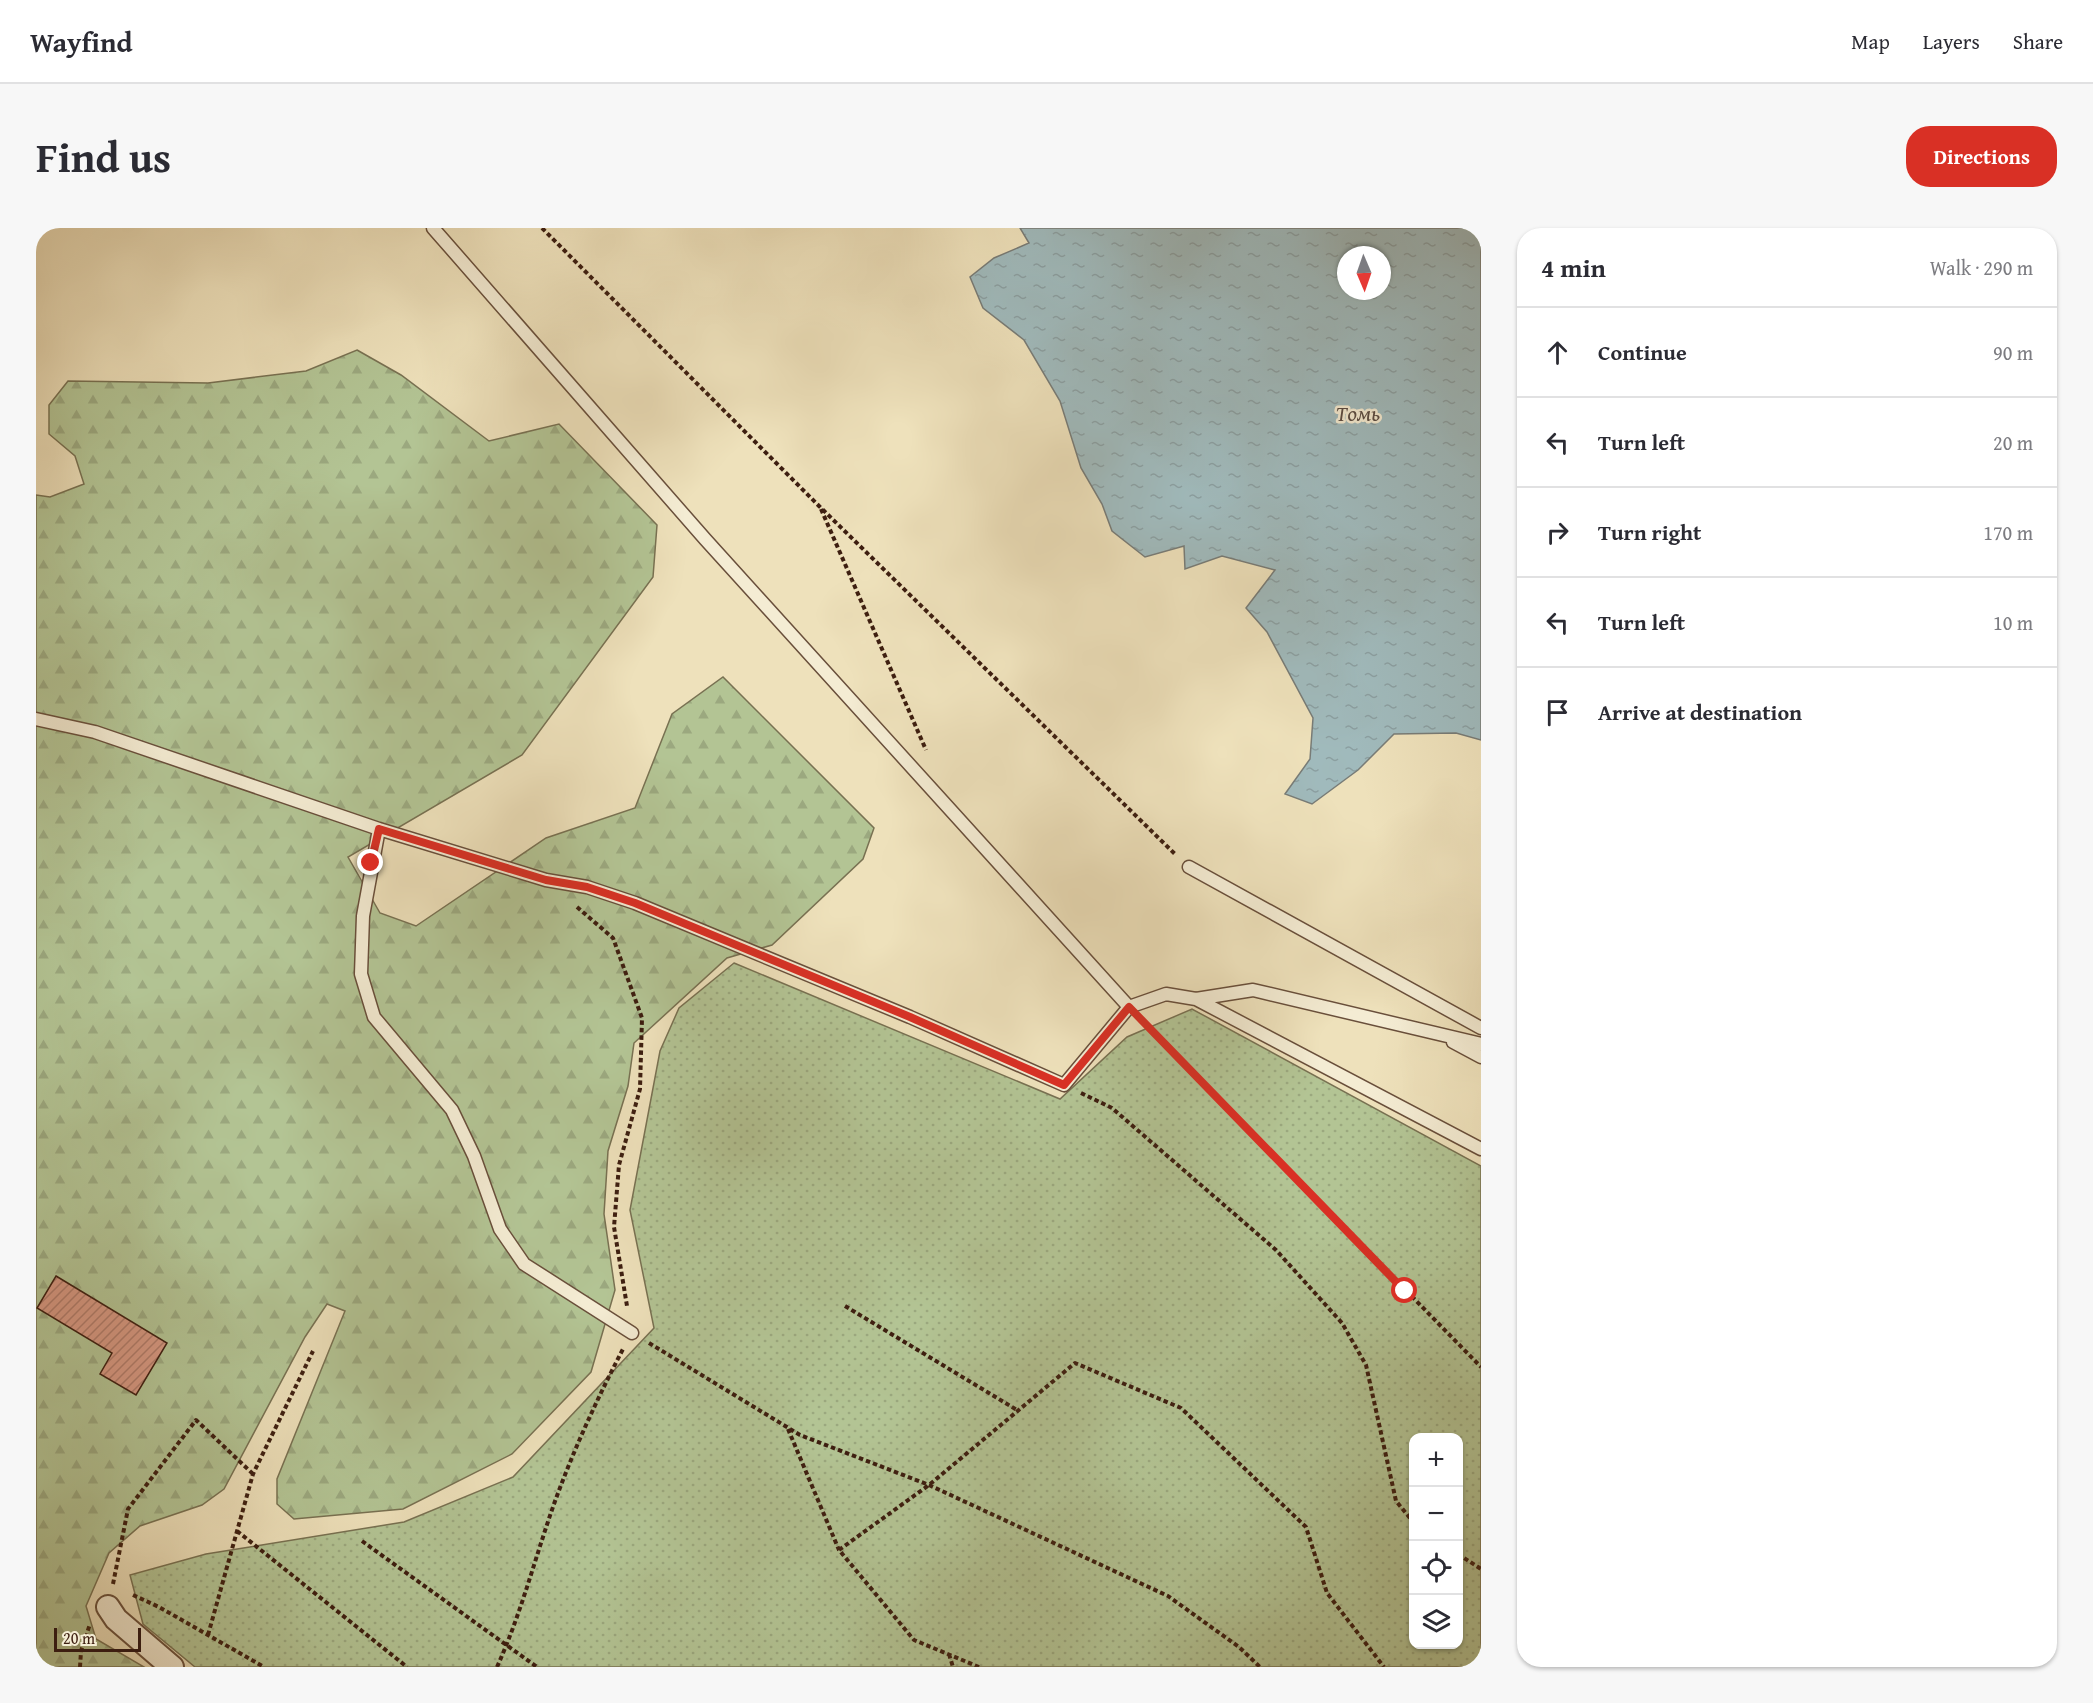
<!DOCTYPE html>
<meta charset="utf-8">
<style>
:root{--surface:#fff;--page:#f7f7f7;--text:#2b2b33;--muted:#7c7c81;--line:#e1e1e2;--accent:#d93025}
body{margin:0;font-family:"Gentium Book Plus",serif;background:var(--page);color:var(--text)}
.controls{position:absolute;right:18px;bottom:18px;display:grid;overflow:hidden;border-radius:12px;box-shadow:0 2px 4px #0004}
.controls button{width:54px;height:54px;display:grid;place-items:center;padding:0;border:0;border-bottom:2px solid var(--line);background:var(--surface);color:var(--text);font:30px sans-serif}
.compass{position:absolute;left:1301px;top:18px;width:54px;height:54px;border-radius:50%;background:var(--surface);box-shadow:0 2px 4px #0004;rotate:178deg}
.scale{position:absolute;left:18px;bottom:15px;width:87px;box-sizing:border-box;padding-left:6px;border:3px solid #3d1e10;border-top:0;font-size:16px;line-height:21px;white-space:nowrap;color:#3d1e10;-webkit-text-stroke:4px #f4ecd3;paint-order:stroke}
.stop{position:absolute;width:18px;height:18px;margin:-14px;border:4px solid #d93025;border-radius:50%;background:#fff}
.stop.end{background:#d93025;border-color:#fff;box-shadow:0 2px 6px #0008}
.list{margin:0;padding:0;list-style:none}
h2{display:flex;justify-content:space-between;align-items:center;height:78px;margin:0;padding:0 24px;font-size:26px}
h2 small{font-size:20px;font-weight:400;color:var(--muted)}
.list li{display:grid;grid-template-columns:39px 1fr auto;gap:18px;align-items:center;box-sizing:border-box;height:90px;padding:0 24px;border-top:2px solid var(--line)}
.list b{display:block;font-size:22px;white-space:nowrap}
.list em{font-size:20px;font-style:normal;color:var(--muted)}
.icon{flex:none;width:33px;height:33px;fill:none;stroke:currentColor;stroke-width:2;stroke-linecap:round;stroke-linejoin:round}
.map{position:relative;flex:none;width:1445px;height:1439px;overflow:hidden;border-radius:24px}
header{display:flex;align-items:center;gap:36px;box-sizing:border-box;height:84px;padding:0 30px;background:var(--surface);border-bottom:2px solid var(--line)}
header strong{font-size:28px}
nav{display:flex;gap:33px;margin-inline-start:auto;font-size:21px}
.intro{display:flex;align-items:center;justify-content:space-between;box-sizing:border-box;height:144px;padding:0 36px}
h1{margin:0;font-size:42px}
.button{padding:15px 27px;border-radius:24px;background:var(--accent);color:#fff;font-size:21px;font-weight:700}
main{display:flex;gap:36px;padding:0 36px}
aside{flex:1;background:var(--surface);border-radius:24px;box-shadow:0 2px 4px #0004}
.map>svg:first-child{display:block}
</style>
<header>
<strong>Wayfind</strong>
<nav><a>Map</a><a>Layers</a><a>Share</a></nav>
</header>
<div class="intro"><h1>Find us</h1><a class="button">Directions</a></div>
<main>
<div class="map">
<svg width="1445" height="1439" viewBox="0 0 1445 1439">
<defs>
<pattern id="grass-dots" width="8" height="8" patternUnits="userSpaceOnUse" patternTransform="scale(1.5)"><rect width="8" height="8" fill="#b3c494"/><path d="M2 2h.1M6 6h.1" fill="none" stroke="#9ba87f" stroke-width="1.8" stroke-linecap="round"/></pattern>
<pattern id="forest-firs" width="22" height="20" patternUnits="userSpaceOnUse" patternTransform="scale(1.5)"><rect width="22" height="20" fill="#b3c494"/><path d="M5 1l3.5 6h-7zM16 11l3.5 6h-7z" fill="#9ba87f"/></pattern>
<pattern id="water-ripples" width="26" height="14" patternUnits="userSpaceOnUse" patternTransform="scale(1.5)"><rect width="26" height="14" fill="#a0babc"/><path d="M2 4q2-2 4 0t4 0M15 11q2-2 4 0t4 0" fill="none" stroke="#8b9fa1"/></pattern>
<pattern id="building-hatch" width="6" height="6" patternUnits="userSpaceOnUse" patternTransform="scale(1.5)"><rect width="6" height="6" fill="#d79883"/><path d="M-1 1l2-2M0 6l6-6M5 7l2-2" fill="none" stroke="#b07b6a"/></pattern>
</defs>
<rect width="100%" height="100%" fill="#eee1bb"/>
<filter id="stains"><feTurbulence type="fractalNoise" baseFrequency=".00333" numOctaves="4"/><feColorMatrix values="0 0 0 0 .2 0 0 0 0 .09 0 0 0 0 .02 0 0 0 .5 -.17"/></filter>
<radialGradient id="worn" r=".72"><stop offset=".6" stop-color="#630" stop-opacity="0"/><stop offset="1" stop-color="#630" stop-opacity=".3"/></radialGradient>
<path fill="url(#grass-dots)" stroke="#787152" stroke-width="1.5" fill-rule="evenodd" d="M 698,735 L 1024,871 L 1091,809 L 1156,781 L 1445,938 L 1445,1439 L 159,1439 L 107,1396 L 94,1347 L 170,1326 L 368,1294 L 477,1249 L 618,1100 L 594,982 L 624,823 L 643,780 ZM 1378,1210 L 1422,1210 L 1422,1416 L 1378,1416 Z"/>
<path fill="url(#forest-firs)" stroke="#787152" stroke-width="1.5" d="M 321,122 L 365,147 L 453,213 L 523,196 L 621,297 L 617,349 L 486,527 L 312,629 L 344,685 L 380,698 L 510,610 L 599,580 L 636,486 L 687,449 L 838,600 L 827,631 L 736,717 L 691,730 L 598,815 L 592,858 L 572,923 L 568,986 L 579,1062 L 555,1144 L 476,1226 L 367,1281 L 258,1291 L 241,1276 L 241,1251 L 309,1083 L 291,1076 L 269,1109 L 188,1261 L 166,1277 L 104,1298 L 73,1325 L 50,1378 L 60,1411 L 108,1439 L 0,1439 L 0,267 L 14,269 L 48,256 L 39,228 L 13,206 L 13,177 L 32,153 L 172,155 L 270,143 Z"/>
<path fill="url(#water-ripples)" stroke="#787c77" stroke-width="1.5" fill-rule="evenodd" d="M 984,0 L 1445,0 L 1445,512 L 1420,505 L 1358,506 L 1322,542 L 1276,576 L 1249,566 L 1274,531 L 1277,490 L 1231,404 L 1210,380 L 1239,342 L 1186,328 L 1149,341 L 1148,318 L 1109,329 L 1076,303 L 1066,276 L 1045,240 L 1024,173 L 988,112 L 947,80 L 934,49 L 958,30 L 993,15 ZM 1310,27 L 1346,27 L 1346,63 L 1310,63 Z"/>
<path fill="url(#building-hatch)" stroke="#3d1e10" stroke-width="1.5" d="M 20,1048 L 131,1115 L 100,1167 L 64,1146 L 76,1125 L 1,1080 Z"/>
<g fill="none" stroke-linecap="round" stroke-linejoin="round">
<g stroke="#694f3b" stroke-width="15">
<path id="lane" d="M 397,0 L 669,311 L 1093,779
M 0,491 L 59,504 L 343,601 L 510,652 L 551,659 L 599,675 L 874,789 L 1028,857 L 1093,779 L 1130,766 L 1160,771 L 1445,921
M 343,601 L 327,688 L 325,746 L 338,789 L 416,882 L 438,928 L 464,1001 L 488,1036 L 596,1105
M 1153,639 L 1445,800
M 1160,771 L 1217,762 L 1445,816
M 1417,814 L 1445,829"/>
</g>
<g stroke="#694f3b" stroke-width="26">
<path id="street" d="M 72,1379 L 80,1391 L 136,1439"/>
</g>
<path stroke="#3d1e10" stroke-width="4" stroke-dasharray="4.5 3" stroke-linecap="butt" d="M 506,0 L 783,278 L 1139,626
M 785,281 L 890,522
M 541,679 L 577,710 L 606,790 L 604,861 L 583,937 L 578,999 L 591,1078
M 1108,795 L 1445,1139
M 1045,865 L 1076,880 L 1240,1022 L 1306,1095 L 1330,1137 L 1360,1273 L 1378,1295
M 809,1078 L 981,1182
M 613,1115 L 764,1207 L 893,1257 L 1132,1368 L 1203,1419 L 1224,1439
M 752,1201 L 803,1322
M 201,1303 L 371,1439
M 326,1313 L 501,1439
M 1422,1326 L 1445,1341
M 77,1356 L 92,1281 L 160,1192 L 217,1246
M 97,1367 L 123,1379 L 228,1439
M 172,1407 L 217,1246 L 277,1123
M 913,1426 L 917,1439
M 44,1439 L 45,1423 L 54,1396
M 461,1439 C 485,1386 499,1330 518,1276 C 537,1223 561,1171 587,1121
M 943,1439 L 878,1412 L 803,1322 L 893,1257 L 1039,1135 L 1145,1180 L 1270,1299 L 1291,1365 L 1348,1439"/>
<use href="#lane" stroke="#f4ecd3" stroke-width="12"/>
<use href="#street" stroke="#f4ecd3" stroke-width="22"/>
</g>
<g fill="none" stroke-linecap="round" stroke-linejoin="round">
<path stroke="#d93025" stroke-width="8" d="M 335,635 L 343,601 L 510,652 L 551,659 L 599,675 L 874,789 L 1028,857 L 1093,779 L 1369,1063"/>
</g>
<g text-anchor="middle" stroke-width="5" stroke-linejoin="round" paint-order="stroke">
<g font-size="22" font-style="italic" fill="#5b4d44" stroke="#f4ecd3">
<text x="1322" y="193">Томь</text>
</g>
</g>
<rect width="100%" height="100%" filter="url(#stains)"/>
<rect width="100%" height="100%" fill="url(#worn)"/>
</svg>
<div class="controls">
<button>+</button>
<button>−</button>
<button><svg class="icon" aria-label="locate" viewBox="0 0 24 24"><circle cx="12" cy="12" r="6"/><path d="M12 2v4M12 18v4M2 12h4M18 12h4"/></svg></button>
<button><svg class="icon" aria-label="layers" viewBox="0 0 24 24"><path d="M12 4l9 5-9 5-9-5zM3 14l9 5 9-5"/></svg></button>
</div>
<svg class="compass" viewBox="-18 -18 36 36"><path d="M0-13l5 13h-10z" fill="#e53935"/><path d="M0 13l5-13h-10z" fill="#7c7c81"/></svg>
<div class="scale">20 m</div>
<div class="stop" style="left:1369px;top:1063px"></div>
<div class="stop end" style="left:335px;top:635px"></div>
</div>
<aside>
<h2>4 min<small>Walk · 290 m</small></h2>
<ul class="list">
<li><svg class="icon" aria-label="ahead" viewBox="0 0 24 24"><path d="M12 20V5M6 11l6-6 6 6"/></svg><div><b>Continue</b></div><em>90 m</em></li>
<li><svg class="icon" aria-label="left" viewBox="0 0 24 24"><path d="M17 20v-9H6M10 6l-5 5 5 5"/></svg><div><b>Turn left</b></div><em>20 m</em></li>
<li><svg class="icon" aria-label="right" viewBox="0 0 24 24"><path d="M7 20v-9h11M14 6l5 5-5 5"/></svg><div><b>Turn right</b></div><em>170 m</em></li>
<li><svg class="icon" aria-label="left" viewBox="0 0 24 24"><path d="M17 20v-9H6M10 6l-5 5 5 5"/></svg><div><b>Turn left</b></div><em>10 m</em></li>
<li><svg class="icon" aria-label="arrive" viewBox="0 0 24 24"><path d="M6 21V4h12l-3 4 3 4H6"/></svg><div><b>Arrive at destination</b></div></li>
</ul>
</aside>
</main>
